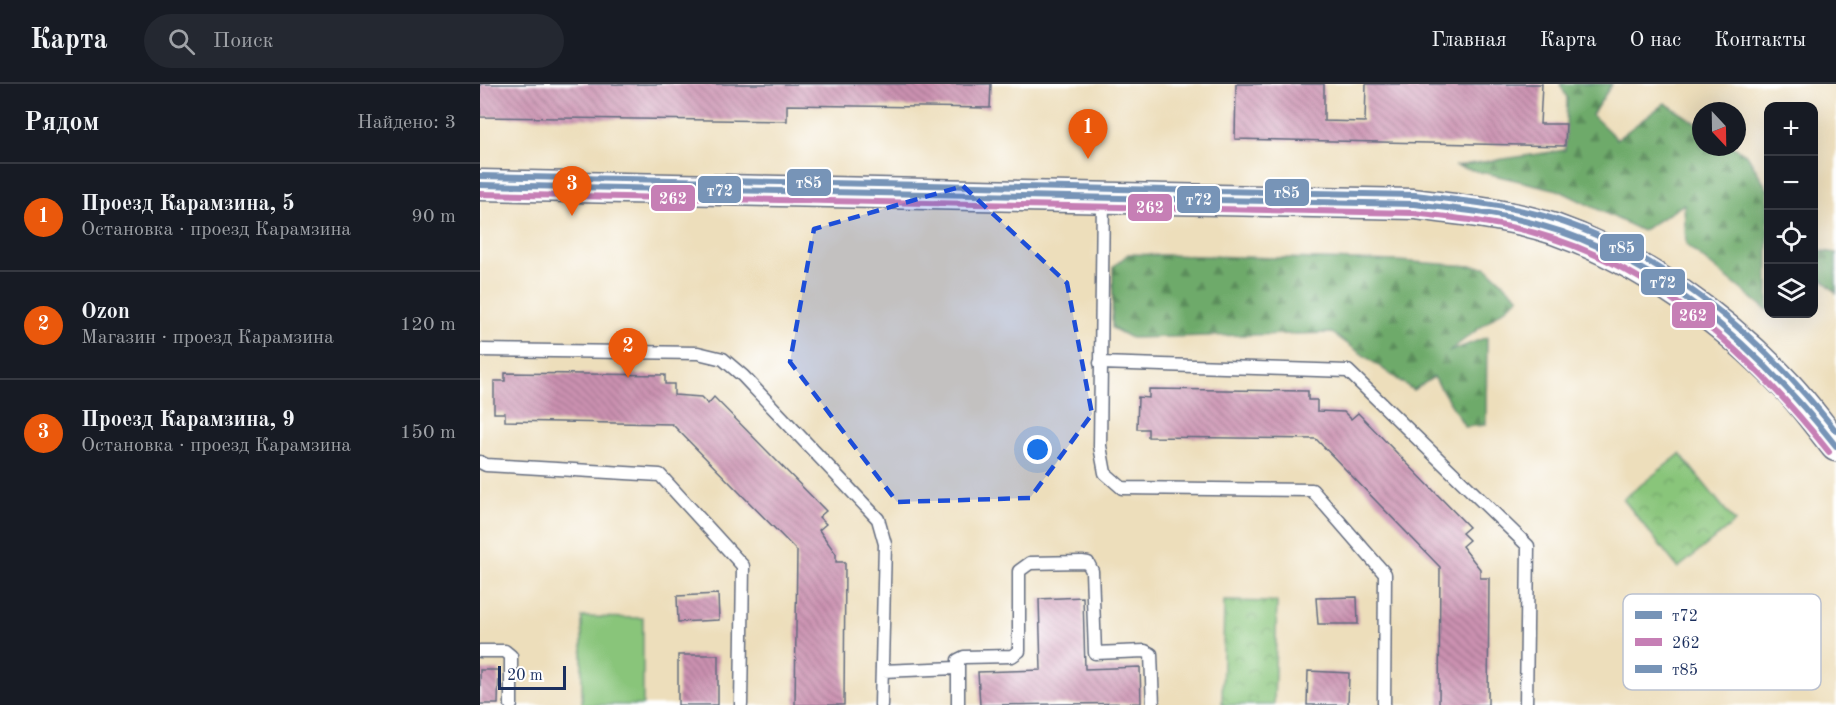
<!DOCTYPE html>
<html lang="ru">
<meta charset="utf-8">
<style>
:root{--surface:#171b24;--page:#242831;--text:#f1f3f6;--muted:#9ea1a6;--line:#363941;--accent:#ea580c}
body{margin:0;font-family:"Old Standard TT",serif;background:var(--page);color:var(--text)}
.controls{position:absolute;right:18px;top:18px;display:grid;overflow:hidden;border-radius:12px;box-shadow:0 6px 24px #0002}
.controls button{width:54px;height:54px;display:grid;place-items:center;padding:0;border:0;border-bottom:2px solid var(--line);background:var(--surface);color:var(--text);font:30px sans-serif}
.compass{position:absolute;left:1212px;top:18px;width:54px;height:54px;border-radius:50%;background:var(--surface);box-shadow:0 6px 24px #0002;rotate:158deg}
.scale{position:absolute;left:18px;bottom:15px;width:68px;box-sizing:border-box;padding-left:6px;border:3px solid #1b2f5e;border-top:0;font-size:16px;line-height:21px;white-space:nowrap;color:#1b2f5e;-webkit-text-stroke:4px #fff;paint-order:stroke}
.you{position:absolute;left:558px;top:366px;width:21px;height:21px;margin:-15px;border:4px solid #fff;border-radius:50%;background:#1a73e8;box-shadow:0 0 0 9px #1a73e833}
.badge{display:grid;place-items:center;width:39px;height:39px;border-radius:50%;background:var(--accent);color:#fff;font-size:20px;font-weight:700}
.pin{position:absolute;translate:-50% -50px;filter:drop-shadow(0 2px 3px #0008)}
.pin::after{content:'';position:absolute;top:32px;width:21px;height:18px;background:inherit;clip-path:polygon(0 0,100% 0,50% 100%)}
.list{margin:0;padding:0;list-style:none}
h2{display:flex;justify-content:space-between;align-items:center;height:78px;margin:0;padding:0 24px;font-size:26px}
h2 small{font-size:20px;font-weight:400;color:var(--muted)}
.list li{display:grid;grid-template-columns:39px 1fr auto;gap:18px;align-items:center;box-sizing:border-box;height:108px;padding:0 24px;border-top:2px solid var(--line)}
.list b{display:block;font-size:22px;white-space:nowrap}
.list p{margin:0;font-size:20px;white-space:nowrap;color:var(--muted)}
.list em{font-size:20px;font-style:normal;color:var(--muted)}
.icon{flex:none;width:33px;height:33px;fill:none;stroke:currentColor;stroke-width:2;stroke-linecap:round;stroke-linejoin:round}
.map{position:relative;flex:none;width:1356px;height:621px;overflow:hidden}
header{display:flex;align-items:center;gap:36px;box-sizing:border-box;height:84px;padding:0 30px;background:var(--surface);border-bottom:2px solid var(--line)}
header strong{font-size:28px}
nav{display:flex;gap:33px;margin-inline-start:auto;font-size:21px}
.search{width:420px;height:54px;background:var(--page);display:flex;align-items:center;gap:15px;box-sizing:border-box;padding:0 21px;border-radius:33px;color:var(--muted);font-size:22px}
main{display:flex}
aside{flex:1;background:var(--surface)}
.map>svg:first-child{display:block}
</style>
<header>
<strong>Карта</strong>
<div class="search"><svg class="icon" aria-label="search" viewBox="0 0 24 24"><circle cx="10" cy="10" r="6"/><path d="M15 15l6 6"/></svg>Поиск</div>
<nav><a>Главная</a><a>Карта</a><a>О нас</a><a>Контакты</a></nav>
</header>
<main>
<aside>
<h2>Рядом<small>Найдено: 3</small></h2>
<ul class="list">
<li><span class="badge">1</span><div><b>Проезд Карамзина, 5</b><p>Остановка · проезд Карамзина</p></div><em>90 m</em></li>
<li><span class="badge">2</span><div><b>Ozon</b><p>Магазин · проезд Карамзина</p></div><em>120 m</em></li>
<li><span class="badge">3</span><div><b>Проезд Карамзина, 9</b><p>Остановка · проезд Карамзина</p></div><em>150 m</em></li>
</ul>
</aside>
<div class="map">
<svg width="1356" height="621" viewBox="0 0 1356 621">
<defs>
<pattern id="forest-firs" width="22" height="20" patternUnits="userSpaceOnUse" patternTransform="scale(1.5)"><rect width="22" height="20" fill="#6eaa6a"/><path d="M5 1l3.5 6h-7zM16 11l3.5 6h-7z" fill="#5a8b5a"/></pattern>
<pattern id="park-crowns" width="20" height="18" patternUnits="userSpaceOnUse" patternTransform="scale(1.5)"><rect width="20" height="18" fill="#89c57a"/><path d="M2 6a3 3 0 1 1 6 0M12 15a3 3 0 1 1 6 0" fill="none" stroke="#6fa067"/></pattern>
<pattern id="building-back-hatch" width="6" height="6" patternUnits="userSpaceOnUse" patternTransform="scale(1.5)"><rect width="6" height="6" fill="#cb91b0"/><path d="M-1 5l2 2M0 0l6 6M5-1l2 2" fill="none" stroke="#a47792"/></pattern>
</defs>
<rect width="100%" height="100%" fill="#fff"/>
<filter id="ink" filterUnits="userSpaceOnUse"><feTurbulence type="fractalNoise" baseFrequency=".0167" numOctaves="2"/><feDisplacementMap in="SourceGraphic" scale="12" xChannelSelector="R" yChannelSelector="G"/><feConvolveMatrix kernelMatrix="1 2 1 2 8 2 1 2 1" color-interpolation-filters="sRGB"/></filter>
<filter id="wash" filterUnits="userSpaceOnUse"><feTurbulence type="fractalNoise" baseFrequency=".008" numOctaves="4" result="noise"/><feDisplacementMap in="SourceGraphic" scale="24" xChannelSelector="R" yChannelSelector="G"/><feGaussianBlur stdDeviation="1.35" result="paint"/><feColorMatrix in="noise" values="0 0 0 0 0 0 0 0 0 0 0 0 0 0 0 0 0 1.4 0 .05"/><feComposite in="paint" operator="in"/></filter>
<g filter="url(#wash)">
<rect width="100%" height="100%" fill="#eddebb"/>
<path fill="#89c57a" stroke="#527a6c" stroke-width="1.5" d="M 102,533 L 163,534 L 163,621 L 102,621 Z"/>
<path fill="url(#forest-firs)" stroke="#446c64" stroke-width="1.5" d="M 1080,0 L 1132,0 L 1112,31 L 1137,55 L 1185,19 L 1221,42 L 1221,63 L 1254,63 L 1268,72 L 1288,106 L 1288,227 L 1206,161 L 1204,120 L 1162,147 L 1078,106 L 975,82 L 1085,66 L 1087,14 Z
M 1334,166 L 1356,169 L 1356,209 L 1335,188 L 1334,190 Z
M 648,170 L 918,177 L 1006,183 L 1039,214 L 968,268 L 1007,253 L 1006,341 L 985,343 L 954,293 L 933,306 L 852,249 L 651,254 L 632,244 L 633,183 Z"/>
<path fill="url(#park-crowns)" stroke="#527a6c" stroke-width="1.5" d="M 1200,370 L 1255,438 L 1198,484 L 1143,415 Z
M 744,517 L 797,518 L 794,621 L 742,621 Z"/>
<g id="blocks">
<path fill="url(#building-back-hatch)" d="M 0,0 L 511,0 L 510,24 L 307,21 L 307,37 L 0,33 Z
M 756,0 L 844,0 L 844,37 L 885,38 L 886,0 L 1062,0 L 1060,40 L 1086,40 L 1085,62 L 755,55 Z
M 25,289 L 185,291 L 185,300 L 194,300 L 194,311 L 221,313 L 228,320 L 234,313 L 346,427 L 339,433 L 346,440 L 339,446 L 356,470 L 356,478 L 365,478 L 364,621 L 315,621 L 317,467 L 192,340 L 25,337 L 25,329 L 14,329 L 14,297 L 25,297 Z
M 669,305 L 828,307 L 828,316 L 837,316 L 837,327 L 864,328 L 871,335 L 878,329 L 989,443 L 982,449 L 989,456 L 982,462 L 1000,485 L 1000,494 L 1009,494 L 1008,621 L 959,621 L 960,483 L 836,355 L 668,353 L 668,345 L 657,345 L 658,313 L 669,314 Z
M 238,510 L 239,536 L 198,538 L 197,512 Z
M 603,513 L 605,585 L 660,583 L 661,619 L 500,621 L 498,588 L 561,586 L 559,515 Z
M 877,513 L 878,540 L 838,540 L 836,514 Z
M 198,571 L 238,571 L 238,621 L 198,621 Z
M 0,586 L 19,586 L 18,620 L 0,620 Z
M 828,587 L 869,589 L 868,621 L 827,621 Z"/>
</g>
</g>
<g filter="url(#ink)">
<use href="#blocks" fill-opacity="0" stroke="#646c7f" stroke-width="1.5"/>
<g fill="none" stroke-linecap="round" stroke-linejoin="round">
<g stroke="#646c7f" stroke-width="15">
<path id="service" d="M 623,114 L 620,362 L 625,389 L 642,404 L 832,406 L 905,490 L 904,621
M 0,266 L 218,269 L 243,275 L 263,292 L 398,435 L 405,460 L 401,621
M 620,279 L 868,287 L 1048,462 L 1046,621
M 0,378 L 6,381 L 180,391 L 263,482 L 261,621
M 0,567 L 25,567 L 31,572 L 31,621
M 402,587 L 477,584
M 478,621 L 478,576 L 484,573 L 532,572 L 539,567 L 539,487 L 550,479 L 602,478 L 608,479 L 612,487 L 615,569 L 665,567 L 671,570 L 673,621"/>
</g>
<g stroke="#646c7f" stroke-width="33">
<path id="tertiary" d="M 0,101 L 934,120 C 980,126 1029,130 1074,145 C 1162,176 1243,234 1307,302 C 1325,321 1340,342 1356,362"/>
</g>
<use href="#service" stroke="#fff" stroke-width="12"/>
<use href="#tertiary" stroke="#fff" stroke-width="30"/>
<g stroke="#fff" stroke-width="10">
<path id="bus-1" d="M 0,101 L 934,120 C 975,125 1016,129 1056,140 C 1179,173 1279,265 1356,362"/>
</g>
<g stroke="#fff" stroke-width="10">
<path id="bus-2" d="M 0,110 L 933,129 C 974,134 1015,138 1055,149 C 1176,182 1273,272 1349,368"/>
</g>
<g stroke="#fff" stroke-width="10">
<path id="bus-3" d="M 0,92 L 934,111 C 976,116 1019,120 1060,131 C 1179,164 1281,252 1356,347"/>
</g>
<use href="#bus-1" stroke="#7794b7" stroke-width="6"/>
<use href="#bus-2" stroke="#c67fb5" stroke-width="6"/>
<use href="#bus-3" stroke="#7794b7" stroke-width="6"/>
</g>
</g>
<path fill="#1d4ed8" fill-opacity="0.2" stroke="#1d4ed8" stroke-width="4.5" stroke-dasharray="12 8" stroke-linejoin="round" d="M 483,102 L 587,199 L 612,330 L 550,414 L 417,418 L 310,278 L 334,145 Z"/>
<rect x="1143" y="510" width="198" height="96" rx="9" fill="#fff" stroke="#bbc1cf" stroke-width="1.5"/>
<rect x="1155" y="527" width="27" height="8" fill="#7794b7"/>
<rect x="1155" y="554" width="27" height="8" fill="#c67fb5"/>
<rect x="1155" y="581" width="27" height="8" fill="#7794b7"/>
<g font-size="16" fill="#1b2f5e">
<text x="1192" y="537">т72</text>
<text x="1192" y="564">262</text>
<text x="1192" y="591">т85</text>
</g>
<g stroke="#fff" stroke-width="2">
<rect x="306" y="84" width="46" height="29" rx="6" fill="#7794b7"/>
<rect x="217" y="91" width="45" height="29" rx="6" fill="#7794b7"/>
<rect x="784" y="94" width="46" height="29" rx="6" fill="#7794b7"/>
<rect x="170" y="100" width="46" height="28" rx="6" fill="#c67fb5"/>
<rect x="696" y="101" width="45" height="29" rx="6" fill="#7794b7"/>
<rect x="647" y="109" width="46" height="29" rx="6" fill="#c67fb5"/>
<rect x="1119" y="149" width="46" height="29" rx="6" fill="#7794b7"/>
<rect x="1160" y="184" width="46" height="28" rx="6" fill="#7794b7"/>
<rect x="1191" y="217" width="45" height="28" rx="6" fill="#c67fb5"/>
</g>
<g font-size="16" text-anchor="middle" font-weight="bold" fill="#fff">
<text x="329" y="104">т85</text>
<text x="240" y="112">т72</text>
<text x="807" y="114">т85</text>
<text x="193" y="120">262</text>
<text x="719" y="121">т72</text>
<text x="670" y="129">262</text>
<text x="1142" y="169">т85</text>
<text x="1183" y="204">т72</text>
<text x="1213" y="237">262</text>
</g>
</svg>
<div class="controls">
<button>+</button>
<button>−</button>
<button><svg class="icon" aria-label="locate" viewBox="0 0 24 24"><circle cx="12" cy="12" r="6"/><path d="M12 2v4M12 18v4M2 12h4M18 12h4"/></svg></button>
<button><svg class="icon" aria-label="layers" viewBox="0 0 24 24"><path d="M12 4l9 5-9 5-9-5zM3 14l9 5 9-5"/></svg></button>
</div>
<svg class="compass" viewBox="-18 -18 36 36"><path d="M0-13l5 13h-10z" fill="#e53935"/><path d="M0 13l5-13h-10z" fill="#9ea1a6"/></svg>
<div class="scale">20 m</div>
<div class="you"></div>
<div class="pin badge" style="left:608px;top:75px">1</div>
<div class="pin badge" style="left:148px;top:294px">2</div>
<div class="pin badge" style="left:92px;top:132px">3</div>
</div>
</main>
